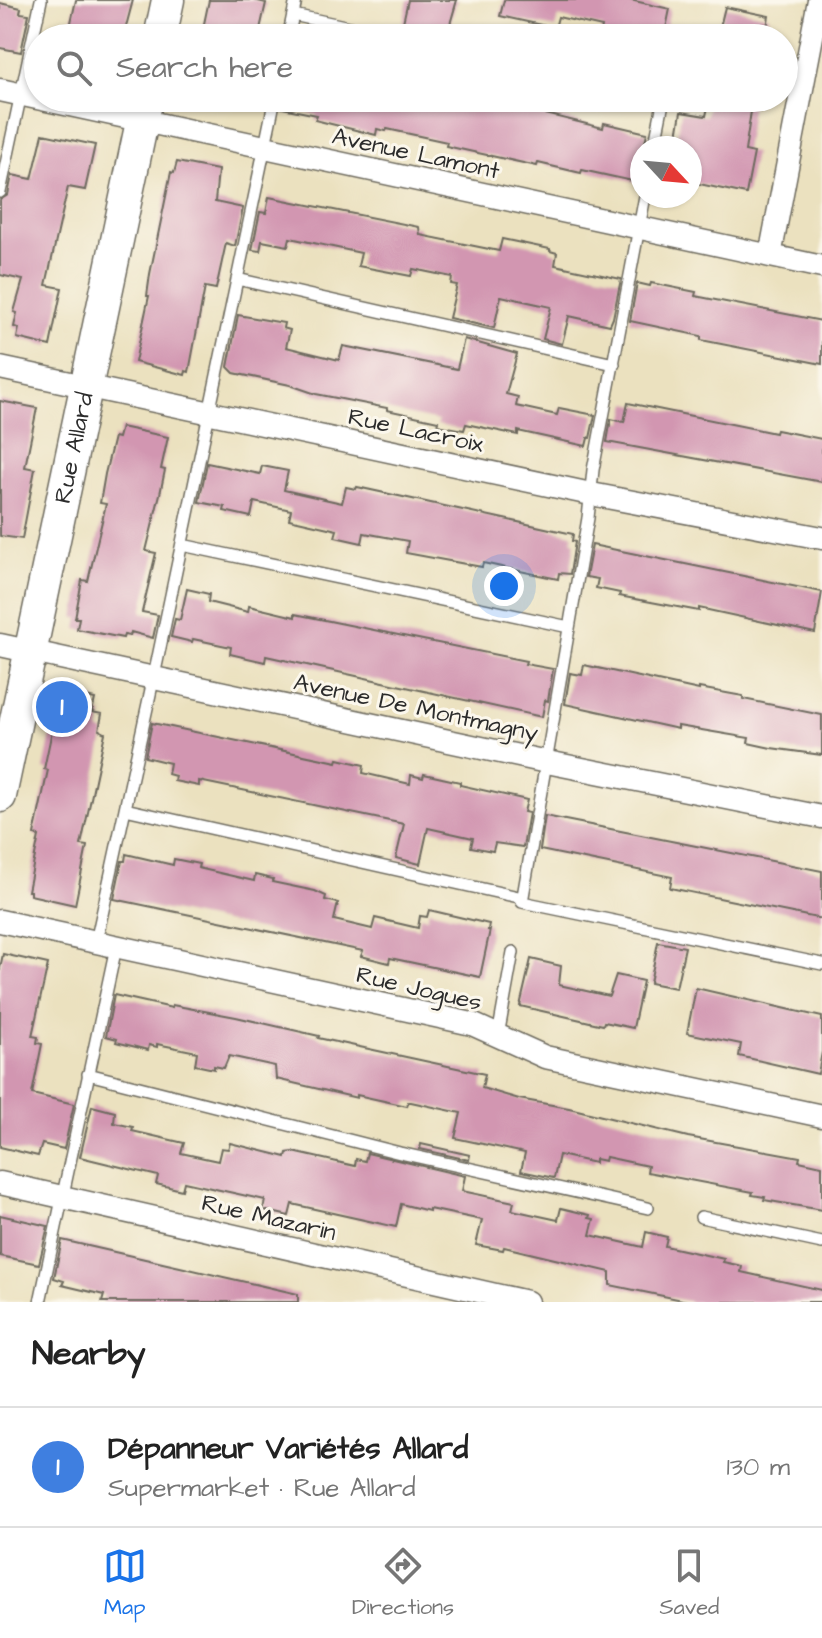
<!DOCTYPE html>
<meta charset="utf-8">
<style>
:root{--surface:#fff;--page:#f2f2f2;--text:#222;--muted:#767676;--line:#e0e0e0;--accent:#1a73e8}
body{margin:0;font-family:"Architects Daughter",sans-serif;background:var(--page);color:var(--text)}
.compass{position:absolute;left:630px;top:136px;width:72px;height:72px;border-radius:50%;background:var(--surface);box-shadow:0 2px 6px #0004;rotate:116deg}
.you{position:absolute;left:504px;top:586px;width:28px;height:28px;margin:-20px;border:6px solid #fff;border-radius:50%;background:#1a73e8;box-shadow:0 0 0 12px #1a73e833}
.badge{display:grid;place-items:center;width:52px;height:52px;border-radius:50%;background:var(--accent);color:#fff;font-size:26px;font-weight:700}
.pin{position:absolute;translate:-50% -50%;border:4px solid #fff;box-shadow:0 2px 8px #0006}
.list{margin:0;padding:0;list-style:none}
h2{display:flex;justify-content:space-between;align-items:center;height:104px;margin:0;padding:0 32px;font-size:34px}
h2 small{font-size:26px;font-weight:400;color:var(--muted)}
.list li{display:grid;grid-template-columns:52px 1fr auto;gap:24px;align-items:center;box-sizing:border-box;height:120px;padding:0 32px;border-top:2px solid var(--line)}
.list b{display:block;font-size:30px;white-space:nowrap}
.list p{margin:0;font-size:26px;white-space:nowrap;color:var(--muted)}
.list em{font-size:26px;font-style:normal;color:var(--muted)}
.icon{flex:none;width:44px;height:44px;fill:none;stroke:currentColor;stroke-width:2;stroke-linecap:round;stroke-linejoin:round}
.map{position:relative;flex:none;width:822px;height:1302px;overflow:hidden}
.search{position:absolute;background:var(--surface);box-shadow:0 2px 6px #0004;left:24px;right:24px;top:24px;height:88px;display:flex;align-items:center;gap:20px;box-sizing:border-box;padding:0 28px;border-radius:44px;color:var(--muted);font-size:30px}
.sheet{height:224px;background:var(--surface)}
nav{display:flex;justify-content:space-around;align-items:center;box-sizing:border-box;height:112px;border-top:2px solid var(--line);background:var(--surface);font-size:22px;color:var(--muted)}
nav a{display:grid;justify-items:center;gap:4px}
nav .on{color:var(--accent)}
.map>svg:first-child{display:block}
</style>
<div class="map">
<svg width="822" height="1302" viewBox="0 0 822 1302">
<rect width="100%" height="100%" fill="#fbf7ec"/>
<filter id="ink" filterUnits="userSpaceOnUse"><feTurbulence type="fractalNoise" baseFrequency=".0125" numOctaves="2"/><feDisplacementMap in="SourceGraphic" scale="16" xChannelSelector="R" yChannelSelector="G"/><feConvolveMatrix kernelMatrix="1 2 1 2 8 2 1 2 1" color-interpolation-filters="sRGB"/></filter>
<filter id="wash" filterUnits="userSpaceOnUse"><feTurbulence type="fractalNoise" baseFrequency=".006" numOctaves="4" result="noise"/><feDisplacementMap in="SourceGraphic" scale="32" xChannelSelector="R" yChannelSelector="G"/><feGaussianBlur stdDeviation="1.8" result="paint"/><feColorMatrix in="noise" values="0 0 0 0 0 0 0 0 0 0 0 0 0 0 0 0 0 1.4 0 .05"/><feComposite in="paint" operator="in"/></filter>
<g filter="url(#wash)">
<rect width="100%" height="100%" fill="#ebe1bf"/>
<g id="blocks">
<path fill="#d296b1" d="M 76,0 L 133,0 L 123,38 L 68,36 Z
M 209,0 L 254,0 L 266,3 L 258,38 L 201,38 Z
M 408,0 L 457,0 L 446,38 L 402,27 Z
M 504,0 L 630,0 L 670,9 L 664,38 L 600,38 L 602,27 L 558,17 L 555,28 L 500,16 Z
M 0,3 L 21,8 L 20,13 L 29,14 L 21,52 L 0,48 Z
M 725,7 L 769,16 L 765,38 L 722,38 L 725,28 L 720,27 Z
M 283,98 L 470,98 L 469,102 L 512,111 L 513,106 L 603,128 L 604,123 L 647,133 L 637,182 L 582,170 L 581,173 L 538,163 L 537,166 L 487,155 L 446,146 L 447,142 L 387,129 L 386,131 L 377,129 L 376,135 L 315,120 L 317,115 L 282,108 Z
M 710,98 L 753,98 L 745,151 L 754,153 L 746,194 L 690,182 L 690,148 L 675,148 L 681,112 L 706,116 Z
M 43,134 L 95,145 L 85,190 L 68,187 L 46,285 L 62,288 L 50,346 L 17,338 L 19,328 L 14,327 L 17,313 L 14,312 L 23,280 L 0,275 L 0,200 L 8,195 L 12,175 L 32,179 Z
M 177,162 L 218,170 L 215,202 L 243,208 L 235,246 L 226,243 L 216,289 L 205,287 L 189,372 L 186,371 L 185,375 L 135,362 L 149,296 L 147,296 L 150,274 L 171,172 L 174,173 Z
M 269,197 L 419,227 L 420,235 L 499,251 L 502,239 L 550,249 L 550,251 L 557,253 L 555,265 L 621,279 L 613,318 L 610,325 L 569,316 L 562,344 L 543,339 L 551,307 L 501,296 L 494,328 L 449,318 L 457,285 L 451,284 L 452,277 L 413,269 L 411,276 L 358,266 L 361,253 L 290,238 L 288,246 L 262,241 L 260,251 L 252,250 L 260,212 L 266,213 Z
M 637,283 L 650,286 L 651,283 L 696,292 L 695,296 L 822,321 L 822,364 L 701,340 L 701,336 L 630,321 Z
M 238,315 L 284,323 L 283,328 L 290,330 L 286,347 L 339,360 L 343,346 L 457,369 L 464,339 L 517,354 L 506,394 L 518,397 L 516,406 L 557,415 L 559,408 L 595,415 L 590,438 L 588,438 L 586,446 L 518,431 L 518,435 L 466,424 L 464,430 L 437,425 L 438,421 L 387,410 L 387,408 L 316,394 L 290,385 L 234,373 L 228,367 Z
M 0,401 L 37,408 L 25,467 L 35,469 L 22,539 L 0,536 Z
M 628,403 L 775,433 L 776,430 L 822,439 L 822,482 L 607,442 L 611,419 L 624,422 Z
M 121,427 L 168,437 L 161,469 L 165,470 L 160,494 L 146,551 L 156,553 L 142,612 L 158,615 L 153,638 L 131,632 L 130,636 L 124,635 L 123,638 L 77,629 L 79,618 L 75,618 L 82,580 L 88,581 L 106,504 L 100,503 L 105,474 L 114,437 L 118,438 Z
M 207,463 L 260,474 L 262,466 L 288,471 L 284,490 L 342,503 L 346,487 L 356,489 L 357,487 L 573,534 L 572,541 L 575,542 L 570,574 L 559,573 L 558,579 L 483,563 L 482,567 L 406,553 L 408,541 L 364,533 L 362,543 L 335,537 L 337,530 L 289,519 L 291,510 L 254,502 L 251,517 L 224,511 L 225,507 L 199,502 Z
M 592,545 L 822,592 L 815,633 L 699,608 L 699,611 L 619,596 L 620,593 L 596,588 L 598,579 L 586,577 Z
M 187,589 L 209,594 L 208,602 L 248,612 L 249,606 L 295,617 L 295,614 L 526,661 L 525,664 L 553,669 L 548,701 L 545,700 L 542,717 L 266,656 L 265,662 L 230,654 L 231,647 L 193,639 L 192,642 L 171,637 L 175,619 L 180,620 Z
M 584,665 L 699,690 L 699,688 L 743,696 L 743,699 L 822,715 L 822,755 L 771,748 L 748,743 L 749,738 L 678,726 L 678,729 L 565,704 L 570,673 L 582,675 Z
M 55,690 L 95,699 L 92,712 L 102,714 L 99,730 L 105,733 L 81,845 L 87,846 L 75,905 L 30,895 L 30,891 L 28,891 L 39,836 L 34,835 L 48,770 L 44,769 L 54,721 L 48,719 Z
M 152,723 L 337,762 L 338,759 L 364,765 L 363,773 L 410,784 L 411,775 L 423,778 L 424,774 L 460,782 L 460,785 L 527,800 L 524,812 L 529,813 L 523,847 L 495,843 L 493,851 L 471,847 L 473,838 L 428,828 L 420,864 L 396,858 L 404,824 L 199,781 L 199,786 L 174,781 L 175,776 L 168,774 L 170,763 L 145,757 Z
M 545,816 L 822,871 L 822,919 L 670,888 L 672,877 L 540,850 Z
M 126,854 L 173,865 L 174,859 L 199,864 L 198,868 L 254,881 L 255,875 L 273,879 L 272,882 L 315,891 L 326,896 L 325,900 L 338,903 L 334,920 L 372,929 L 375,918 L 418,928 L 420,916 L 427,917 L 429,910 L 489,924 L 488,930 L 490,930 L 480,977 L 390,958 L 389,963 L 361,956 L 363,951 L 114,899 L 122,861 L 125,861 Z
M 658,942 L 685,947 L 676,988 L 650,983 Z
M 3,954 L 48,964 L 32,1036 L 38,1037 L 37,1043 L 42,1044 L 32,1094 L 74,1104 L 64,1149 L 42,1144 L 38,1156 L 0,1147 L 0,968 Z
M 531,959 L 561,966 L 559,985 L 609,996 L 616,975 L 643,981 L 633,1028 L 604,1022 L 603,1025 L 520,1006 Z
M 696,988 L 822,1017 L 822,1052 L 818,1074 L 739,1056 L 741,1044 L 687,1033 Z
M 114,995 L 172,1008 L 172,1005 L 236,1017 L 319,1036 L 318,1038 L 485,1074 L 482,1088 L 519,1099 L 569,1108 L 688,1137 L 800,1157 L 799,1161 L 822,1166 L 822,1210 L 764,1200 L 765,1197 L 752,1195 L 753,1192 L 647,1172 L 648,1166 L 606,1157 L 605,1161 L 595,1159 L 595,1163 L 559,1155 L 554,1178 L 521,1171 L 525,1153 L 455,1138 L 461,1113 L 411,1102 L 408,1102 L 407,1106 L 357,1095 L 357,1098 L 276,1079 L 275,1066 L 229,1056 L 224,1068 L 214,1066 L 214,1069 L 195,1065 L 197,1052 L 157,1044 L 157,1047 L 149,1045 L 148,1050 L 116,1042 L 117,1039 L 106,1036 Z
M 92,1106 L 115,1112 L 114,1123 L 133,1127 L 132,1131 L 184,1143 L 181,1153 L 218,1161 L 221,1148 L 228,1149 L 230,1143 L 286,1157 L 287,1153 L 293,1152 L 355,1166 L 356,1159 L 365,1161 L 367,1153 L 465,1176 L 462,1191 L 514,1202 L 512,1210 L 558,1220 L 561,1208 L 590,1215 L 589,1218 L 594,1219 L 590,1235 L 643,1247 L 646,1232 L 667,1237 L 665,1246 L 724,1259 L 723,1262 L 742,1266 L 741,1272 L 822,1290 L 822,1302 L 692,1302 L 610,1285 L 610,1272 L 504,1247 L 503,1250 L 476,1245 L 482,1220 L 429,1209 L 429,1211 L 401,1204 L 396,1227 L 292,1204 L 289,1216 L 263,1210 L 265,1200 L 184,1182 L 182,1190 L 156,1184 L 158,1176 L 80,1157 Z
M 421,1144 L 470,1155 L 469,1160 L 420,1149 Z
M 0,1215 L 48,1226 L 39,1264 L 0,1256 Z
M 62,1240 L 298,1294 L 298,1302 L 102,1302 L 104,1295 L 62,1285 L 64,1281 L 54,1278 Z"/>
</g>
</g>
<g filter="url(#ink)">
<use href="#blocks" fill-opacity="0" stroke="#6e6b5f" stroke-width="2"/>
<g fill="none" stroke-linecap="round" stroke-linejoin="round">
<g stroke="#6e6b5f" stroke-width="14">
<path id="lane" d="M 293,15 L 401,38
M 288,38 L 296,0
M 654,148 L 664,98
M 0,192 L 41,0
M 645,196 L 593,470 L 588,518 L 522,902 L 822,964
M 237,279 L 614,364
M 182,545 L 569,627
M 125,809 L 523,898
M 96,942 L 157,662 L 275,98
M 498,1036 L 513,952
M 88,1074 L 400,1153 L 648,1208
M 701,1217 L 822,1243
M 40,1302 L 116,947"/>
</g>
<g stroke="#6e6b5f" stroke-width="25">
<path id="street" d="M 0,90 L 822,267
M 770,256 L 819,0
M 0,368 L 591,494 L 822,538
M 0,645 L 547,762 L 822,817
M 0,921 L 472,1024 L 545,1057 L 822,1116
M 0,1183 L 527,1302"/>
</g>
<g stroke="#6e6b5f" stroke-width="35">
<g id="secondary">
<path d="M 160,38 L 168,0"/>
<path id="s1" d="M 0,796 L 147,98"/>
</g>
</g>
<use href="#lane" stroke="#fff" stroke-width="11"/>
<use href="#street" stroke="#fff" stroke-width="22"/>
<use href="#secondary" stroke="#fff" stroke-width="32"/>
</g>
</g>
<g text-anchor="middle" stroke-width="6" stroke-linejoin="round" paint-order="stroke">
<g font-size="24" fill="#2b2b2b" stroke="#fbf7ec">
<text transform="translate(416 153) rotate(12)" y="8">Avenue Lamont</text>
<text transform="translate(416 430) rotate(12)" y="8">Rue Lacroix</text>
<text dy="8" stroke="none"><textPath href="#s1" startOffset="356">Rue Allard</textPath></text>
<text transform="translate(416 707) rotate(12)" y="8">Avenue De Montmagny</text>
<text transform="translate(419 988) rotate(13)" y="8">Rue Jogues</text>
<text transform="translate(269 1217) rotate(13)" y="8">Rue Mazarin</text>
</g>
</g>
</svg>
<svg class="compass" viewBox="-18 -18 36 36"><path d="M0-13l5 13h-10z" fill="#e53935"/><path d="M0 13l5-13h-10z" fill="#767676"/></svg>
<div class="you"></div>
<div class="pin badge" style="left:62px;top:707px;background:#3f7fe0">1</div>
<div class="search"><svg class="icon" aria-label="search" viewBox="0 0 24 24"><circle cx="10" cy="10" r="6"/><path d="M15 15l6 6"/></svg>Search here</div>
</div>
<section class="sheet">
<h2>Nearby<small></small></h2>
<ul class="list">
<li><span class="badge" style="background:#3f7fe0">1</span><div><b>Dépanneur Variétés Allard</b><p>Supermarket · Rue Allard</p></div><em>130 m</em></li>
</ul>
</section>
<nav>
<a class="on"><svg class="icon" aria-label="map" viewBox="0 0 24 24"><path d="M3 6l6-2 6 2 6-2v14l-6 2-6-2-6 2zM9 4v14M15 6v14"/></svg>Map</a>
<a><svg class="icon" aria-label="directions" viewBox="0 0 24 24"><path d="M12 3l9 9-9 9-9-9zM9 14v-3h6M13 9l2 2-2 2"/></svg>Directions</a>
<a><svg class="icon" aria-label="saved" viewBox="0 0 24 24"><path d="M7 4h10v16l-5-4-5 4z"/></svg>Saved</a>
</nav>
